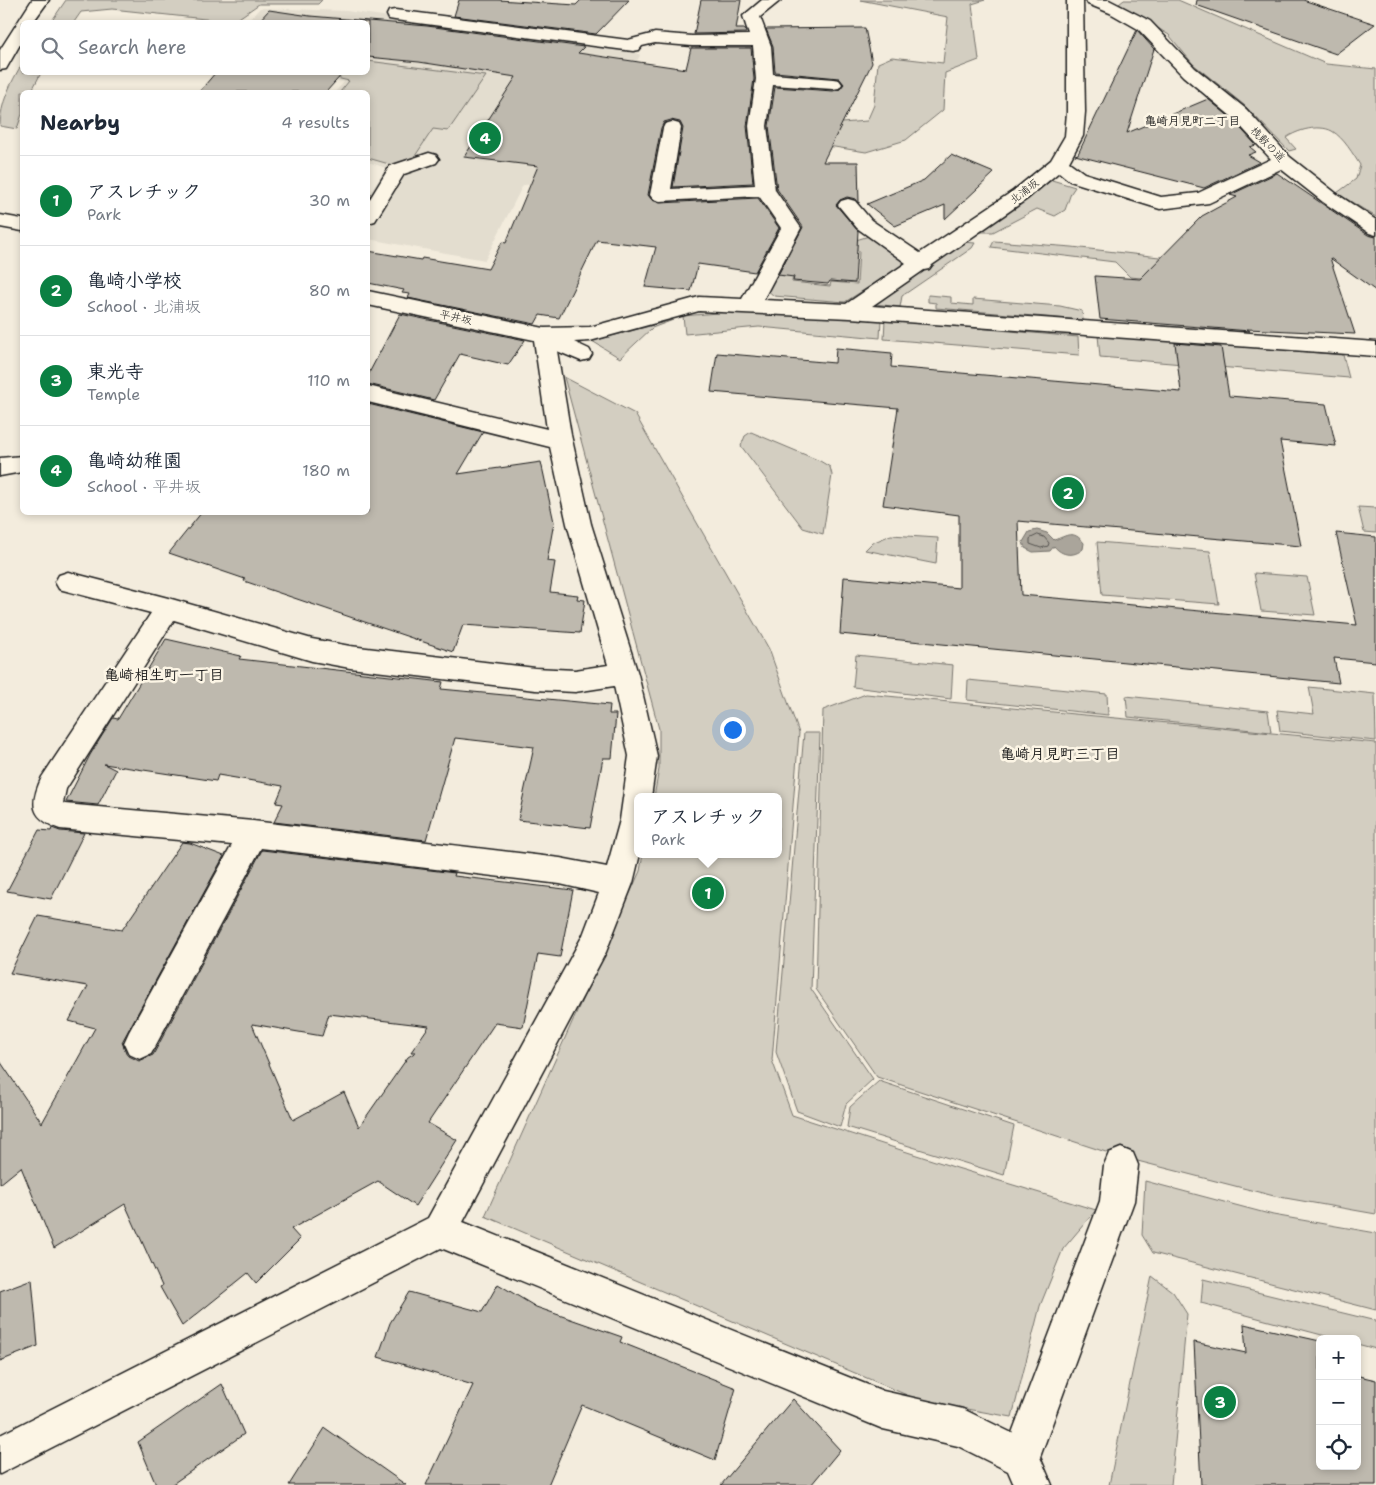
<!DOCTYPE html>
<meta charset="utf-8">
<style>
:root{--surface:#fff;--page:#f6f6f7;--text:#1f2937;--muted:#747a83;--line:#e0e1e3;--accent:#0b8043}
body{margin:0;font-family:"Shantell Sans","Klee One",sans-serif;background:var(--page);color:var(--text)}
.controls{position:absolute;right:15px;bottom:15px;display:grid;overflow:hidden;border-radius:8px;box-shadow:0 2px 8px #0003}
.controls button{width:45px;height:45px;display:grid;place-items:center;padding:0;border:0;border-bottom:1px solid var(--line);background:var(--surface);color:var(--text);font:25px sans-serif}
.you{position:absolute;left:732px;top:729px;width:18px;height:18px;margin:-12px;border:4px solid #fff;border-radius:50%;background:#1a73e8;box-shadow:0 0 0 8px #1a73e833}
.badge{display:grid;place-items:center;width:32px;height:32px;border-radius:50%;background:var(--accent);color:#fff;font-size:16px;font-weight:700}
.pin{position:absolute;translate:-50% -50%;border:2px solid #fff;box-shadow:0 1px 5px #0006}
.popup{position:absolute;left:634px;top:793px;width:148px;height:65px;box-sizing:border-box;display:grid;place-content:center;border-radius:8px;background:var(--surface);filter:drop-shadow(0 1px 4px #0005);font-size:16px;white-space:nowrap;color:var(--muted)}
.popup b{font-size:19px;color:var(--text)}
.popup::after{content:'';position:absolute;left:50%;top:100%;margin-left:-10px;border:10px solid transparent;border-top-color:var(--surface)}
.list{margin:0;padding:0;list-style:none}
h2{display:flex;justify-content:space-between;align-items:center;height:65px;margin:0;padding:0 20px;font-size:21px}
h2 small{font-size:16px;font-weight:400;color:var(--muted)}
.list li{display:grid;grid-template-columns:32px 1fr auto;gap:15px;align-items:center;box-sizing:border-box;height:90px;padding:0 20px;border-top:1px solid var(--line)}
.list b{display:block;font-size:19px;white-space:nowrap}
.list p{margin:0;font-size:16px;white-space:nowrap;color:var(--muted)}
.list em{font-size:16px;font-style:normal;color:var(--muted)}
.icon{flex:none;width:28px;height:28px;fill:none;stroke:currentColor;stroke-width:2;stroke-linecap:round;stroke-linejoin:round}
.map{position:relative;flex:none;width:1376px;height:1485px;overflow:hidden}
.search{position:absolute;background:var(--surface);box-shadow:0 2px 8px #0003;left:20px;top:20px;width:350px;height:55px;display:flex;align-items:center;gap:12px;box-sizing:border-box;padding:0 18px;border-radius:8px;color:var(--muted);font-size:19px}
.panel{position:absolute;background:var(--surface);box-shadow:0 2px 8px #0003;left:20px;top:90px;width:350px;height:425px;border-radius:8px}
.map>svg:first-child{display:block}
</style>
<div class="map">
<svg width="1376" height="1485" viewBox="0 0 1376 1485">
<rect width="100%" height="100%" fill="#f3ecdd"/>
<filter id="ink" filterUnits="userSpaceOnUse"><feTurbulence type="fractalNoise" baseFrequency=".02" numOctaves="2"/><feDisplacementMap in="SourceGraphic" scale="10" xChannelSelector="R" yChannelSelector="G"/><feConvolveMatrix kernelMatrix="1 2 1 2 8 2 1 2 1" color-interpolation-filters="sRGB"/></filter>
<g filter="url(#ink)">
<path fill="#e3ddcf" d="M 260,8 L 346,11 L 632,50 L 640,55 L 612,114 L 555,183 L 523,185 L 485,260 L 368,239 L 368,197 L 386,168 L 368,162 L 368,92 L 335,92 L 344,82 L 294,73 L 368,72 L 368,22 L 247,22 Z"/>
<path fill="#d3cec1" stroke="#78756e" d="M 66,0 L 322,0 L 318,4 L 259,4 L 233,22 L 112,9 L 81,12 L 74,22 L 51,22 Z
M 860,0 L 985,0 L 972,4 L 979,60 L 945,73 L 943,110 L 906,140 L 866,152 L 828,146 L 829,124 L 867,121 L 874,105 L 878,63 L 892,57 L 943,63 L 948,17 Z
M 1124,0 L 1178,0 L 1326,64 L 1376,69 L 1376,217 L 1337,193 L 1356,179 L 1360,165 C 1353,154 1344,138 1332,131 C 1319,124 1297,130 1286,138 L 1296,149 L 1289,151 L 1244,105 L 1193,64 L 1169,35 L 1119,4 Z
M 368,61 L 486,76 L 448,131 L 433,129 L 413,159 L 396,166 L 368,158 L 368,92 L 340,92 L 349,81 L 328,76 L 331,73 L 368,72 Z
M 22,64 L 22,72 L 41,73 L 31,92 L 22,92 L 22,114 L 17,129 L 0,126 C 0,104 11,82 22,64 Z
M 1052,180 L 1075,187 L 1071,193 L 1065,210 L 1055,216 L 1037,209 L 993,232 L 978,232 Z
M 869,236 L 910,261 L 845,302 L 774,296 L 766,289 L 775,274 L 793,274 L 792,282 L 830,286 L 831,282 L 857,284 L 859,251 L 843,244 Z
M 994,241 L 1072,247 L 1168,258 L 1198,283 L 1130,277 L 1115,262 L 991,247 Z
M 964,242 L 975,243 L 972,248 L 902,296 L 900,307 L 875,304 L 881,296 Z
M 928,295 L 951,297 L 951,303 L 973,305 L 973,299 L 1060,306 L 1082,311 L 1083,320 L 936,308 L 936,303 L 928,302 Z
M 762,309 L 881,319 L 880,338 L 759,327 L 685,334 L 683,316 Z
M 673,320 L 652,328 L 620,358 L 592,341 Z
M 885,320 L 1078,337 L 1079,355 L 884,339 Z
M 1098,335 L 1343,355 L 1349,378 L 1100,357 Z
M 564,377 L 635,414 L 769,649 L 799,733 L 772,1060 L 792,1115 L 957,1168 L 1096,1210 L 1063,1249 L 1040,1306 L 1012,1417 L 921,1401 L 485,1216 L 640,871 L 643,854 L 778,854 L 778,797 L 654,797 L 659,769 L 659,729 Z
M 751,432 L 820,461 L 830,467 L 832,475 L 823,534 L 803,528 L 741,446 L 745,436 Z
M 1358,507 L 1376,508 L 1376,533 L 1364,532 Z
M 891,535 L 938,538 L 936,564 L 865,550 L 872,543 Z
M 1097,542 L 1210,551 L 1219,604 L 1102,595 Z
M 1254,573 L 1307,577 L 1315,615 L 1261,611 Z
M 856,655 L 953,665 L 951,699 L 853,687 Z
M 968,680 L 1107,694 L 1108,715 L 967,700 Z
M 1309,687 L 1375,694 L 1376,741 L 1280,731 L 1277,710 L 1314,714 Z
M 866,694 L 1376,743 L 1376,1214 L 1274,1196 L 1118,1156 L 877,1077 L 816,989 L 823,710 Z
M 1126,696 L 1268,711 L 1271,732 L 1128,717 Z
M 804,733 L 820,733 L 811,989 L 873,1079 L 846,1104 L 840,1127 L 797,1111 L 776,1052 Z
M 879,1081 L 1014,1126 L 1004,1175 L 847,1127 L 850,1107 Z
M 1145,1181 L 1273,1215 L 1376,1233 L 1376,1310 L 1153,1253 L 1142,1235 Z
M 1152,1276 L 1173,1292 L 1187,1314 L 1171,1485 L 1109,1485 Z
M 1203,1279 L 1376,1321 L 1376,1349 L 1357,1344 L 1357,1339 L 1337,1339 L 1201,1303 Z"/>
<path fill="#aaa59b" stroke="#716e68" d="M 1037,530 L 1047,533 L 1054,540 C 1067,536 1073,529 1084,543 L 1083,549 C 1074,557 1062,556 1054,546 L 1050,551 L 1033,552 L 1025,548 L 1023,542 L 1029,532 Z"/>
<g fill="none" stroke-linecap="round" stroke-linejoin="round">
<path stroke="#55534f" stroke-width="1" d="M 1038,535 L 1044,537 L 1049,543 L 1048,546 L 1041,548 L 1030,544 L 1030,539 Z"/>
</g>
<path fill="#beb9ae" stroke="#1c1c1c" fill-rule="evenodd" d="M 459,0 L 498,0 L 576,5 L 581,0 L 629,0 L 596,34 L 454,16 Z
M 701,0 L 741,0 L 736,29 L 745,29 L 746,33 L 694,34 Z
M 1197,0 L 1303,0 L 1375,24 L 1336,54 L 1196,5 Z
M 269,10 L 310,16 L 427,26 L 584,47 L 578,53 L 686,69 L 691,48 L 751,48 L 754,79 L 747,126 L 753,183 L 673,187 L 683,128 L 680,122 L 671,120 L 664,122 L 661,128 L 648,195 L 652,200 L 660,203 L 758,198 L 779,228 L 755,272 L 698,264 L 691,291 L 645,287 L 656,247 L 597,240 L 559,318 L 540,315 L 535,324 L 408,298 L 410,294 L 402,293 L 404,290 L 368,283 L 368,251 L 421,260 L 422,258 L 488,269 L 502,242 L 506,243 L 538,166 L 464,157 L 516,77 L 419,62 L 368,57 L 368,22 L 258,22 Z
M 865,28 L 872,63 L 823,162 L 858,162 L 859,203 L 856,199 L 847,197 L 840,200 L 836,205 L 858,231 L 855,283 L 830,281 L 828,284 L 793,281 L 794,277 L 778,275 L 803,227 L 777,189 L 769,126 L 775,87 L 833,91 L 840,89 L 844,84 L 839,78 L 775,72 L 773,46 L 766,29 Z
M 1137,30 L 1154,49 L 1127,133 L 1208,99 L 1231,118 L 1256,145 L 1250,147 L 1256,152 L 1248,155 L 1260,162 L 1204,188 L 1075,155 L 1078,154 Z
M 216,72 L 344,72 L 326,92 L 199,92 Z
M 951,155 L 994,173 L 945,219 L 945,205 L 895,226 L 867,204 L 924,180 Z
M 1277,173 L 1368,235 L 1376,237 L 1376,291 L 1330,258 L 1355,334 L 1247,329 L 1250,331 L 1100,319 L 1095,276 L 1140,279 L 1202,216 L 1237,197 L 1230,195 Z
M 400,314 L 525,340 L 508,365 L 460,354 L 434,400 L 368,384 L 368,375 Z
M 1175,343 L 1221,347 L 1229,396 L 1326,404 L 1336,446 L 1280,441 L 1301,546 L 1018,521 L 1021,595 L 1357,625 L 1336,533 L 1376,537 L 1376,662 L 1334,658 L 1339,683 L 840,634 L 844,577 L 959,588 L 959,515 L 883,505 L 898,408 L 711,392 L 717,353 L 835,363 L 836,348 L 892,353 L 891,367 L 1181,392 Z
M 368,404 L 483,432 L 458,474 L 541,462 L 554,522 L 547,561 L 555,562 L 550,592 L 578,595 L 577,599 L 585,600 L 580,633 L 463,625 L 453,652 L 244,581 L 245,579 L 169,553 L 202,512 L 368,512 Z
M 166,639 L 241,656 L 239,659 L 443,682 L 441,689 L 610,705 L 609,714 L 616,714 L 612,758 L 603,758 L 590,828 L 518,820 L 534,747 L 455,738 L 426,840 L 274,822 L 283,804 L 276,803 L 283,786 L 218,775 L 216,781 L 104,764 L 116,770 L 98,805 L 66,802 L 90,755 L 113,718 L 118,719 Z
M 52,828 L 60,831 L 84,833 L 51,899 L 7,891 L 39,830 L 51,831 Z
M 182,842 L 190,843 L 224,856 L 122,1042 L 127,1055 L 139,1061 L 153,1055 L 262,850 L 455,873 L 454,876 L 573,890 L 560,957 L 538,954 L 523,1027 L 495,1023 L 428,1123 L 457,1140 L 415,1206 L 378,1181 L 291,1229 L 300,1239 L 256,1283 L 248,1273 L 182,1326 L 160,1287 L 162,1286 L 125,1204 L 54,1248 L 21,1167 L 0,1184 L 0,1061 L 42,1123 L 95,1028 L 69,1021 L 88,986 L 10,973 L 38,916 L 122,930 ZM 329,1014 L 429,1026 L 411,1052 L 416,1052 L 408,1057 L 359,1127 L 344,1092 L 293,1120 L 252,1024 L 322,1036 Z
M 32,1279 L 38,1346 L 0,1361 L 0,1291 Z
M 498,1284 L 536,1307 L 622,1337 L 620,1342 L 736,1388 L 715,1460 L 582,1405 L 548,1485 L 426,1485 L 473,1385 L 378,1357 L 390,1323 L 409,1292 L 482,1312 Z
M 1244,1324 L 1320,1341 L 1320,1466 L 1357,1466 L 1357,1366 L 1359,1376 L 1376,1380 L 1376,1485 L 1201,1485 L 1194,1342 L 1246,1353 Z
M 222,1384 L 244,1434 L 171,1485 L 156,1485 L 138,1442 Z
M 793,1399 L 840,1450 L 811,1485 L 721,1485 Z
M 325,1428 L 406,1485 L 289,1485 Z"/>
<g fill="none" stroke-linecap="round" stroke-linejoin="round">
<g stroke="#1c1c1c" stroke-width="3">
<path id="minor" d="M 762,0 L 781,0 L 760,17 L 771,46 L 773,74 L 833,79 L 839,80 L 842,84 L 839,88 L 833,89 L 773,85 L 767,126 L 775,190 L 801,228 L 763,300 L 846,304 L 906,263 L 857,228 L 838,205 L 841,201 L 848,199 L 855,201 L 871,220 L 920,253 L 1013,191 L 1051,160 L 1065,136 L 1067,112 L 1067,0 L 1083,0 L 1085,112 L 1083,136 L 1069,162 L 1084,173 L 1161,197 L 1198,193 L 1271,159 L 1232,117 L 1183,76 L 1138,29 L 1110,13 L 1088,4 L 1086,0 L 1109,0 L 1150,21 L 1195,68 L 1246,109 L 1290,157 L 1337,194 L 1376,220 L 1376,235 L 1369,233 L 1323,202 L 1281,169 L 1209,203 L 1160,209 L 1070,181 L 1059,172 L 1027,199 L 932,265 L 929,269 L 924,270 L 872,306 L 1376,342 L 1376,356 L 850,318 L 699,311 L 590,341 L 574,342 L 589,349 L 592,354 L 589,359 L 581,361 L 557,351 L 571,435 L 591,524 L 638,674 L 657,756 L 651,797 L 638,797 L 638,854 L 640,854 L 633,883 L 606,952 L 463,1222 L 883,1391 L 963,1409 L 1012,1433 L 1100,1201 L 1104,1165 L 1109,1153 L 1121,1148 L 1133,1153 L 1138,1165 L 1134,1201 L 1040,1457 L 1052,1485 L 1014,1485 L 1008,1471 L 958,1446 L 883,1429 L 441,1248 L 0,1474 L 0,1435 L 428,1218 L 583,935 L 599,893 L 560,884 L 261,848 L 151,1054 L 140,1059 L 129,1054 L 124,1043 L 129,1032 L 232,845 L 60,829 C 31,818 29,805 42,777 L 151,613 L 59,589 L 55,582 L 59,575 L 68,572 L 168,598 L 312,639 L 350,646 L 535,668 L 575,670 L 608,665 L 567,524 L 550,447 L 368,402 L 368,386 L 547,429 L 534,340 L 368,305 L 368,291 L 544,328 L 590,327 L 699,297 L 742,299 L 781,228 L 759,196 L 660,201 L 653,199 L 650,195 L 663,128 L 665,124 L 672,122 L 679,124 L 681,128 L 671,189 L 755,185 L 749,126 L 756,79 L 753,46 L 692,46 L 655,43 L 642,46 L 639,50 L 633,51 L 395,20 L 389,19 L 387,15 L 389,11 L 395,10 L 628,40 L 655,33 L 692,36 L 749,35 L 743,16 ZM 174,620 L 312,661 L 350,668 L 535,690 L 575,692 L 614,686 L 629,756 L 620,820 L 607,867 L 560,858 L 253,821 L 65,804 L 63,803 L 66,789 Z
M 429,153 L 436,155 L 439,159 L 436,163 L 404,174 L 375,221 L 368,223 L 368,202 L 390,166 Z
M 0,215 L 22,219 L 22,231 L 0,227 Z
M 22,456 L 22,472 L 0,476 L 0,458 Z"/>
</g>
<g stroke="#1c1c1c" stroke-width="3">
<path id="highway" d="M 32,0 L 49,0 L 33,22 L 22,22 L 22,41 L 6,69 L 0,70 L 0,50 Z"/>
</g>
<use href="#minor" fill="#fcf5e5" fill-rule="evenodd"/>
<use href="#highway" fill="#fcf5e5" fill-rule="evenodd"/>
</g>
</g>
<g text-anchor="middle" stroke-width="5" stroke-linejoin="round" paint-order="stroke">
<g font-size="11" fill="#1c1c1c" stroke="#fcf5e5">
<text transform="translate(1268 144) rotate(46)" y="4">桟敷の道</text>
<text transform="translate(1024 191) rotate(-38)" y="4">北浦坂</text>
<text transform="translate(456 317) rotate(12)" y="4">平井坂</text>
</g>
<g font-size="12" font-weight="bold" fill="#1c1c1c" stroke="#fcf5e5">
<text x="1192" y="125">亀崎月見町二丁目</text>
</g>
<g font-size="15" font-weight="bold" fill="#1c1c1c" stroke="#fcf5e5">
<text x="164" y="680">亀崎相生町一丁目</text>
<text x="1060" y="759">亀崎月見町三丁目</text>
</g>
</g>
</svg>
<div class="controls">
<button>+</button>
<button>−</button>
<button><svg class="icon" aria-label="locate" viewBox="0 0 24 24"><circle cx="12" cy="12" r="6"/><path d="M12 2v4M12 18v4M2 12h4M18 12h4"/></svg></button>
</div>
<div class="you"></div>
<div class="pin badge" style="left:708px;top:893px">1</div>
<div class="popup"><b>アスレチック</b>Park</div>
<div class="pin badge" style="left:1068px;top:493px">2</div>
<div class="pin badge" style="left:1220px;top:1402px">3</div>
<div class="pin badge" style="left:485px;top:138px">4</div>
<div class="search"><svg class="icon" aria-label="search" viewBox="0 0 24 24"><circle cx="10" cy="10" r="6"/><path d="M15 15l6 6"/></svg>Search here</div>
<section class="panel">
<h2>Nearby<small>4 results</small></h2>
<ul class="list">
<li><span class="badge">1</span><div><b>アスレチック</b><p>Park</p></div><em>30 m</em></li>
<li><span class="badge">2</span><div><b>亀崎小学校</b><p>School · 北浦坂</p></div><em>80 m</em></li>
<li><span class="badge">3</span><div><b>東光寺</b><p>Temple</p></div><em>110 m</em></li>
<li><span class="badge">4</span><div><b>亀崎幼稚園</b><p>School · 平井坂</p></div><em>180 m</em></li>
</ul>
</section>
</div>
